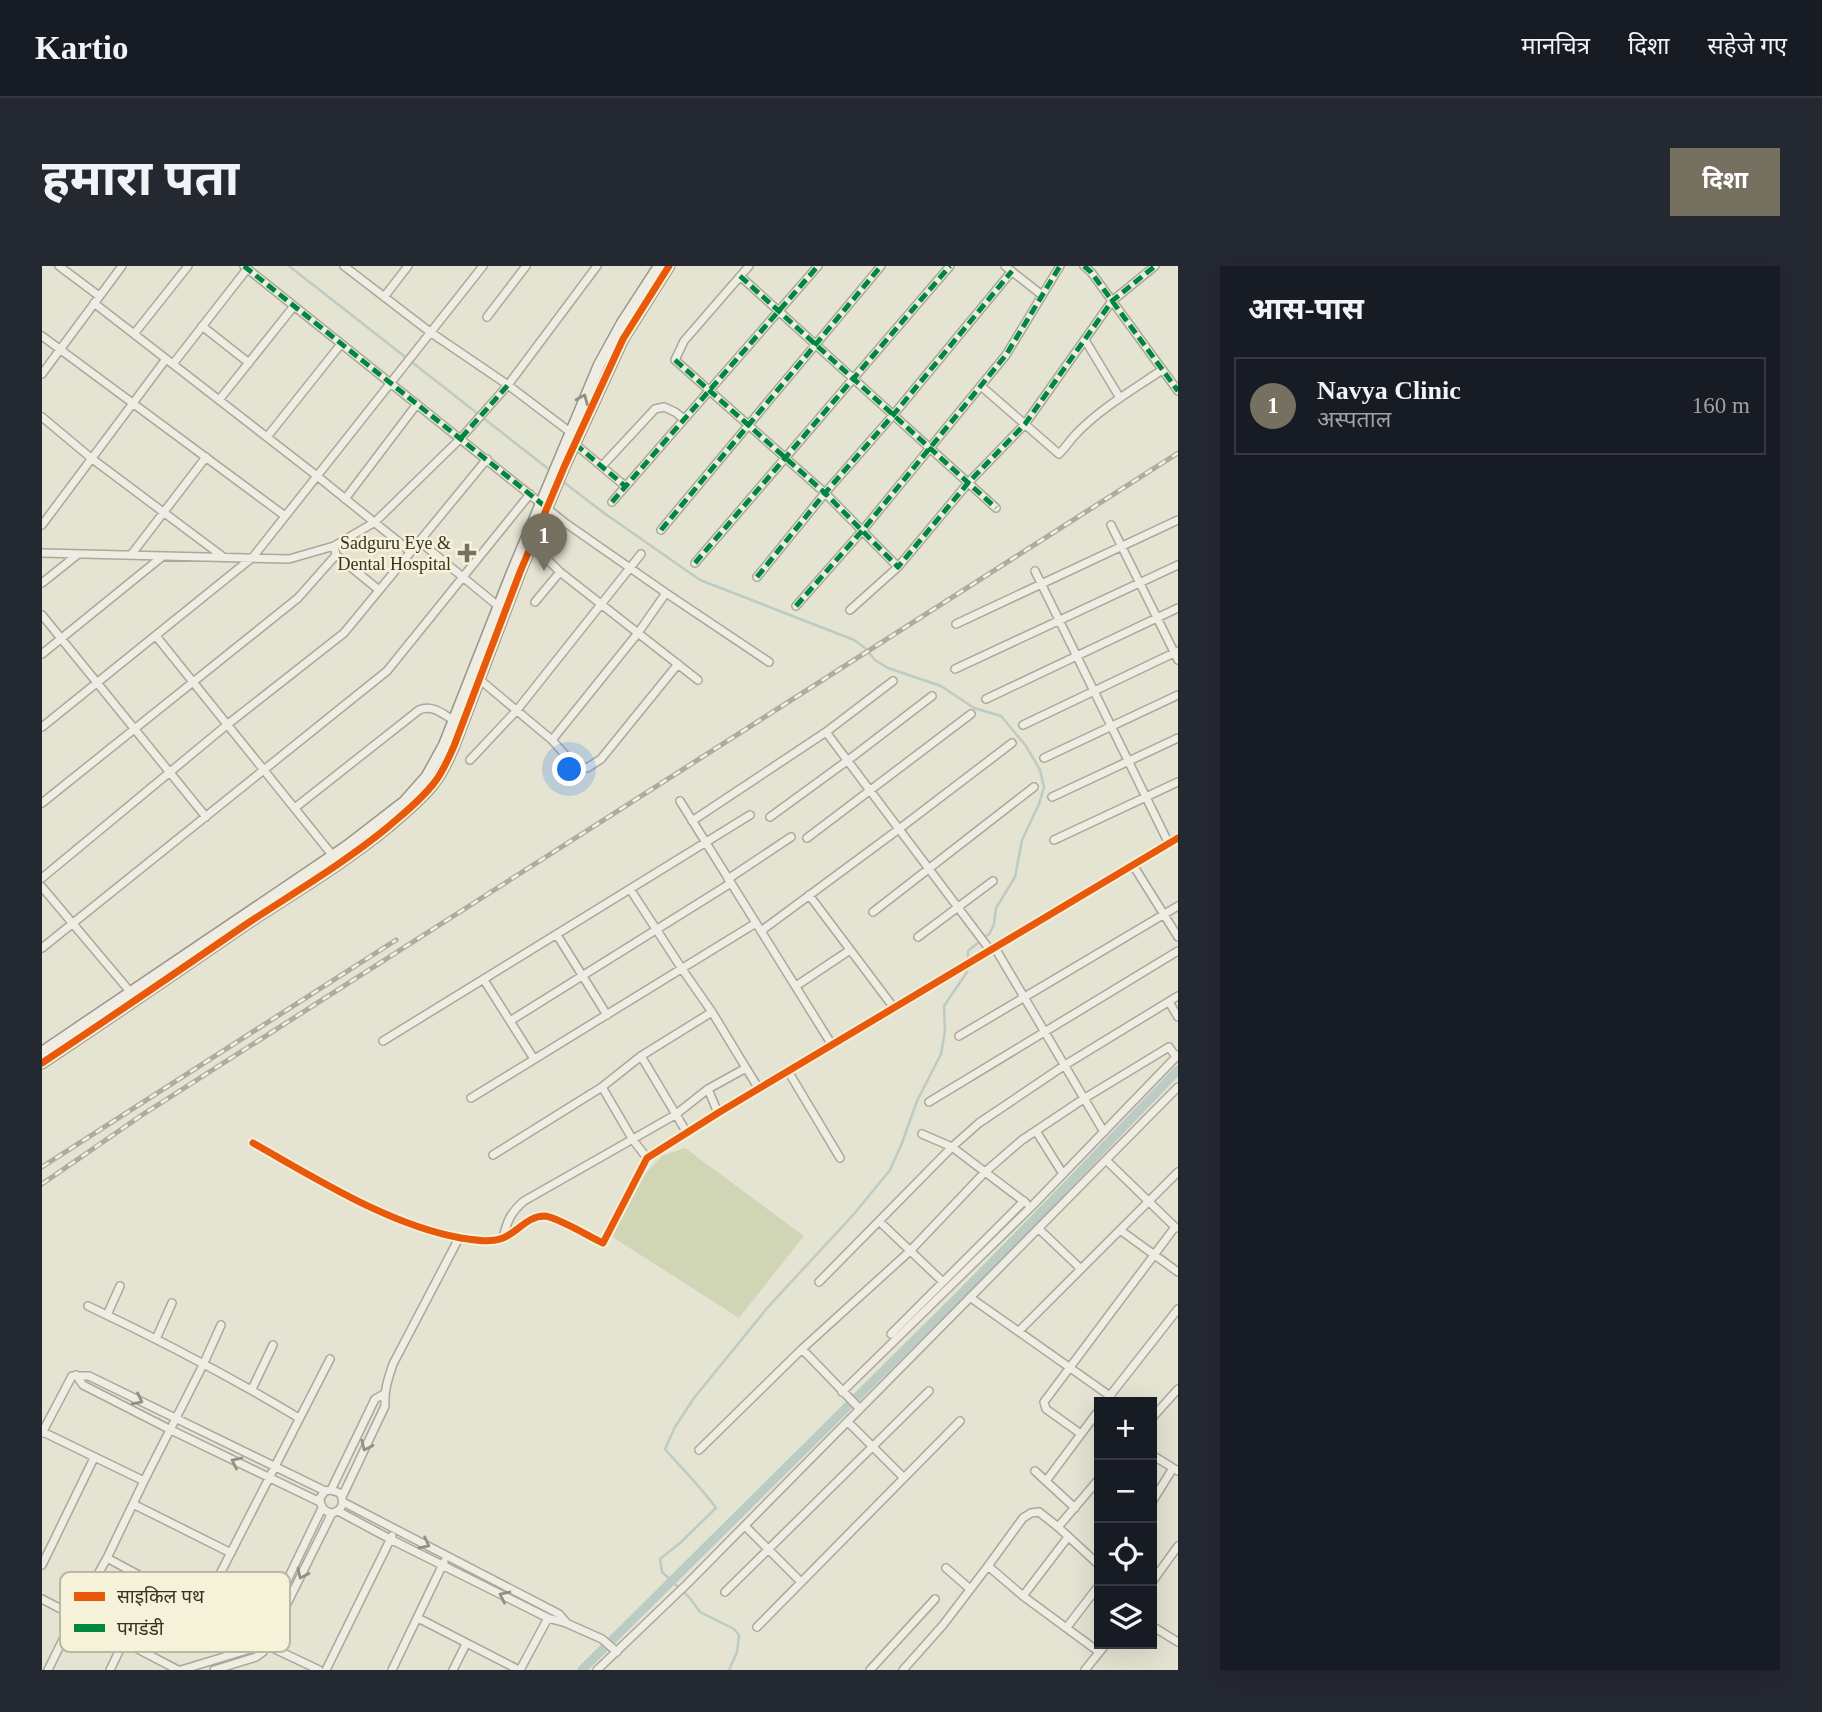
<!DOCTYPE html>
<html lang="hi">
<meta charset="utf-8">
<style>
:root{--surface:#171b24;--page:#242831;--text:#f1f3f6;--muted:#9ea1a6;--line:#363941;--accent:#767060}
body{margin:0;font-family:"Times New Roman","Noto Sans Devanagari",serif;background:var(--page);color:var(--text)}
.controls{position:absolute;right:21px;bottom:21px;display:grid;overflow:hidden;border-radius:0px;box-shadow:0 7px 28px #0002}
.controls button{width:63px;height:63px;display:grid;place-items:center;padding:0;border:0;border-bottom:2px solid var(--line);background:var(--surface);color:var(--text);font:35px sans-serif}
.you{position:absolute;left:528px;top:504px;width:24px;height:24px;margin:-18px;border:5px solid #fff;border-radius:50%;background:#1a73e8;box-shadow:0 0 0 10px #1a73e833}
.badge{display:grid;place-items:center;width:46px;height:46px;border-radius:50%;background:var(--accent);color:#fff;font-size:23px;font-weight:700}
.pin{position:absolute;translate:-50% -58px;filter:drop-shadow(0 2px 4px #0008)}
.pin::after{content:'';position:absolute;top:37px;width:24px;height:21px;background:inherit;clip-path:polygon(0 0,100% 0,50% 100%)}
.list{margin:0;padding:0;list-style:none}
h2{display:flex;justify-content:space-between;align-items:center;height:91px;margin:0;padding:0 28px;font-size:30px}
h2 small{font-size:23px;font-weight:400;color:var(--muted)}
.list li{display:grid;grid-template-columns:46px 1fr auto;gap:21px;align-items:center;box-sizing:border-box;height:98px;margin:0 14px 14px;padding:0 14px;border:2px solid var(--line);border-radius:0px}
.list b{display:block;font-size:26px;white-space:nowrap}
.list p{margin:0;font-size:23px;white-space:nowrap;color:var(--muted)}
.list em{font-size:23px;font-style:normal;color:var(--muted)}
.icon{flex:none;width:38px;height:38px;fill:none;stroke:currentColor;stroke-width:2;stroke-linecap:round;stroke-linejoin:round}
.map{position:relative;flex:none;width:1136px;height:1404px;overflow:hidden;border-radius:0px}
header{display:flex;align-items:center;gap:42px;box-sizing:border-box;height:98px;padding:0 35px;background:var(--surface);border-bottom:2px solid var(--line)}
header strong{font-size:33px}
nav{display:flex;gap:38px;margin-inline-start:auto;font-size:24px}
.intro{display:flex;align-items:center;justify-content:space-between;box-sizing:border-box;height:168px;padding:0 42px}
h1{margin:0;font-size:49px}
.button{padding:18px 32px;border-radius:0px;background:var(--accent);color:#fff;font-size:24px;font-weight:700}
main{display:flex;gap:42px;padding:0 42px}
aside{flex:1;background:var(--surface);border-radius:0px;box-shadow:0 7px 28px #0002}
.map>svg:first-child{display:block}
</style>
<header>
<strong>Kartio</strong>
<nav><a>मानचित्र</a><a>दिशा</a><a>सहेजे गए</a></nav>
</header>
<div class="intro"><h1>हमारा पता</h1><a class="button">दिशा</a></div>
<main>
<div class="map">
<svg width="1136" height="1404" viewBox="0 0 1136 1404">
<rect width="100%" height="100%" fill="#e5e3d2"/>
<path fill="#d0d6b5" d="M 643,882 L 762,970 L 697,1052 L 569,970 L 602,909 L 620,890 Z"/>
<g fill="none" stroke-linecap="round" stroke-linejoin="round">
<path stroke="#bcccc5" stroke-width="2.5" d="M 247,0 L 509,205
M 519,214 L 562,247 L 658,314 L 812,374 L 823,382 L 833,394 L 846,402 L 899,420 L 932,442 L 959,450 L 984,480 L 998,504 L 1002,521 L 997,538 L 980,574 L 973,611 L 954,642 L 952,658 L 948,667 L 926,685 L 925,706 L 902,740 L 903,765 L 899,788 L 875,835 L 860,877 L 848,904 L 812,948 L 726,1041 L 652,1132 L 633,1161 L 623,1183 C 640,1203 659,1221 674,1242 L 638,1277 L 618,1293 L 620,1306 L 647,1331 L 658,1346 L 692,1363 L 697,1369 L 695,1386 L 687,1404"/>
<path stroke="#bcccc5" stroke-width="9" d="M 540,1404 L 919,1028 L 1016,929 L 1136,804"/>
<g stroke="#aba89a" stroke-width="10">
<path id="street" d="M 17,0 L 57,30
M 202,0 L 522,256 L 624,327 L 727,396
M 302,0 L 388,66 L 466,119 L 528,166
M 707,0 L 642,75 L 633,94 L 783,227 L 856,301
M 963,0 L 1000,29
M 1042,0 L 1049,6 L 1136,125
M 698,10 L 954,242
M 342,31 L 366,0
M 52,37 L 275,210 L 368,285
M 445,51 L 484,0
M 160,60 L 207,97
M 92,68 L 146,0
M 0,70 L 243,250
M 1043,74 L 1078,132
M 131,98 L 205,3
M 0,108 L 80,0
M 939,120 L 1017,188 C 1024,181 1028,174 1035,167 C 1059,142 1092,123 1120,104
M 177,134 L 252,40
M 0,151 L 49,192 L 180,290
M 225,171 L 299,78
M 533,178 L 583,220
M 560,200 L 613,143 L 622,141 L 633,146 L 642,153
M 303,233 L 375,138
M 570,236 L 776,0
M 0,259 L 124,93
M 1069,259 L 1136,394
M 619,264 L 839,0
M 377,275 L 456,340
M 491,279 L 518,306 L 656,414
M 293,284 L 294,289 L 337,324
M 0,287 L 247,293 L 292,280 L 333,256 L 419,172 L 466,119 L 555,0
M 89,289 L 164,191
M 653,297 L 908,0
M 993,305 L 1127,578
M 715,311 L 783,227 L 852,148 L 970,5
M 0,317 L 35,289
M 493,336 L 518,306
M 754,340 L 820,265 L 964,89 L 1018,0
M 808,344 L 856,301 L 926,217 L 983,158 L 1070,35 L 1113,0
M 0,349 L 164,551
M 914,358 L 1136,254
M 114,370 L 291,590
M 0,388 L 121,290
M 913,403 L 1136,299
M 437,413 L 510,474 L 533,500 L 545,502 L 559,493 L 636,398
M 944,433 L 1136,342
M 981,459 L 1136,385
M 0,461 L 211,291 L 441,0
M 784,466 L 948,684
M 510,474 L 596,367 L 624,327
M 1002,492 L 1136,429
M 428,494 L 475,444 L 599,288
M 1010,531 L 1136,472
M 638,535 L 790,779
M 0,537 L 256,332 L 294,289
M 254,541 L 377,444 C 390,438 401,448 411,454
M 728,551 L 805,495 L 890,430
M 650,555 L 784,466 L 851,415
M 765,572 L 929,448
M 1012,574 L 1136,516
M 1091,599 L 1136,671
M 0,612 L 186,458 L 302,367 L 445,193
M 686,613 L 749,571
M 0,621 L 90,728
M 588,623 L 640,703 L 670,746
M 767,629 L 852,742
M 831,646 L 992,521
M 719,665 L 857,563 L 970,477
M 515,669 L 565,749
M 876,671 L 951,615
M 0,682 L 345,405 L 488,228
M 953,682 L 1062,866
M 442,714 L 492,793
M 754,720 L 808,684
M 1127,736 L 1136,751
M 468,755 L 689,617
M 917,770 L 1136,640
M 341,775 L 708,549
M 599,790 L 645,867
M 704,802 L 717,823
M 746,805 L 798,892
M 560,821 L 591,874 L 605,892
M 429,832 L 714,657
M 887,836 L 1136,685
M 994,865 L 1021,908
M 880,868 L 910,881 L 984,937
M 211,877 C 275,913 347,959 419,972 C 432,974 449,977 461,972 C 476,966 485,950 503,950 C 515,951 548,971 561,977 L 605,892 L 676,847 L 1136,572
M 451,889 L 560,821 L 599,790 L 670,746 L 704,802 L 666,823 L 676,847
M 1065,895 L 1134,962
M 838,956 L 901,1016
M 997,963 L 1039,1003
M 1078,964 L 1136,1006
M 461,972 C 465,955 469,946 482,935 L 633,849 L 666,823
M 777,1016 L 910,881 L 937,857 L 1023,799 L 1136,730
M 929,1032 L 1068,1130
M 46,1040 C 118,1074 189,1111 257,1152
M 65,1049 L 78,1020
M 977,1065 L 1136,906
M 849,1068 L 982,935
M 114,1073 L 130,1037
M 760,1083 L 818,1143
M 34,1109 L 41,1119 L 129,1164 L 278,1236
M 210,1123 L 231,1079
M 800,1126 L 989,941 L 1136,789
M 1063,1136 L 1136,1043
M 1110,1152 L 1136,1123
M 806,1156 L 862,1212
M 1,1166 L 102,1215
M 0,1167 L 30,1110 L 47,1110 L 283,1225
M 1039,1168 L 1004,1143 L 1002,1136 L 1133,961
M 657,1184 L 760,1083 L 868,985 L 943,906 L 980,874 L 1043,832 L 1127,781 L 1134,791
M 1110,1189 L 1136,1205
M 993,1205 L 1033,1242
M 1004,1215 L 1057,1144
M 289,1224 L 298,1227 C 309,1248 279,1256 278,1232 L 283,1225 L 289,1224 L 333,1133 L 342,1128
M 300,1231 L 343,1140 C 342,1124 346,1113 351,1098 L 417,972
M 301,1236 L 517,1348 L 524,1356
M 1110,1236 L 1131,1202
M 91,1238 L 189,1287
M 296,1245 L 348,1273 L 506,1352 L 524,1357 L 560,1373 L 575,1386
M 703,1260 L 759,1316
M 1016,1261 L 1057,1213
M 65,1292 L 160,1343 L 216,1375 L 277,1404
M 0,1299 L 52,1192
M 1057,1299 L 1016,1261 L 997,1246 L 989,1247 L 981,1252 L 946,1300 L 981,1330 L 1057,1386
M 904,1302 L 928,1323
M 1110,1316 L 1136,1280
M 683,1326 L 887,1125
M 981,1330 L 1026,1271
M 0,1333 L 136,1404
M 160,1343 L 288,1093
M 376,1352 L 477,1404
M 1110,1360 L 1136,1376
M 715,1361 L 918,1155
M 1025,1361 L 1055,1322
M 6,1404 L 33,1349 L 65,1292 L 102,1215 L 161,1099 L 179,1059
M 68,1404 L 82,1375
M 139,1404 L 205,1384 L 216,1375 L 280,1242
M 172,1404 L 214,1391 L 221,1386 L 290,1247
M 284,1404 L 350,1270
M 350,1404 L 402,1296
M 411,1404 L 424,1378
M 478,1404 L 506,1352
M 555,1404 L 645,1318 L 1136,821
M 828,1404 L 893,1333
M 861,1404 L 901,1359 L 946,1300
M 1043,1404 L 1064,1378"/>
</g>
<g stroke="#9b978a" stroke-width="13">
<path id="secondary" d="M 0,786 L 305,580 L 362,536 L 385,510 L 402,479 L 469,309 L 557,99 L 580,57 L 617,0
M 0,797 C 69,751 138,704 206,657 C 253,626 302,597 346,561 C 362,547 379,534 392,517 C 401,506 406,493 412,480 L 478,306 L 523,199 L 581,73 L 627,0"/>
</g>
<use href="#street" stroke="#eeece3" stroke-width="7"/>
<use href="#secondary" stroke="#eeece3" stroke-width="10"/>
<g stroke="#aeaca2" stroke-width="5">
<path id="rail" d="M 0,901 L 354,674
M 0,918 L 100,849 L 1136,187"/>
</g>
<use href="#rail" stroke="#f5f2d9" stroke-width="2.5" stroke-dasharray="8" stroke-linecap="butt"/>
<path stroke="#00873e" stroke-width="5" stroke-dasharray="10 5" stroke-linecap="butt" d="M 202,0 L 505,242
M 1042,0 L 1049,6 L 1136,125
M 698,10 L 954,242
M 633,94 L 783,227 L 856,301 L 926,217 L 983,158 L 1070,35 L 1113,0
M 419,172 L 466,119
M 533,178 L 583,220
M 570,236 L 776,0
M 619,264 L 839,0
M 653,297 L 908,0
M 715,311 L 783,227 L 852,148 L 970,5
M 754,340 L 820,265 L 964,89 L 1018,0"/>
<g stroke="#f5f2d9" stroke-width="11">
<path id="cycleway" d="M 0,797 C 69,751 138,704 206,657 C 253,626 302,597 346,561 C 362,547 379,534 392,517 C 401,506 406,493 412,480 L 478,306 L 523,199 L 581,73 L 627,0
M 211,877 C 275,913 347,959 419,972 C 432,974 449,977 461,972 C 476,966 485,950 503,950 C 515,951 548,971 561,977 L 605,892 L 676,847 L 1136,572"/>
</g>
<use href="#cycleway" stroke="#e8590c" stroke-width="7"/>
</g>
<defs><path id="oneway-chevron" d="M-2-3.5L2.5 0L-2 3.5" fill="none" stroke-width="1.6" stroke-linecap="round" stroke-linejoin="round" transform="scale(1.75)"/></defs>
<g stroke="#948f82">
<use href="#oneway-chevron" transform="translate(541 133) rotate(-67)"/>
<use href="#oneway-chevron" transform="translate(96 1134) rotate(26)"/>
<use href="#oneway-chevron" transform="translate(324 1180) rotate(115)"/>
<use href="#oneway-chevron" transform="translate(194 1196) rotate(-154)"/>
<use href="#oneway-chevron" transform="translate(383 1278) rotate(27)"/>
<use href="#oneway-chevron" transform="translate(260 1308) rotate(116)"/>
<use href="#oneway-chevron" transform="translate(462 1330) rotate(-154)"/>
</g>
<path fill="#767060" stroke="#f5f2d9" stroke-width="2.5" d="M421.5 276.5h7v7h7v7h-7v7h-7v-7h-7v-7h7z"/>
<g text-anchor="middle" stroke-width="5" stroke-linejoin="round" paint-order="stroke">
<g font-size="18" fill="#3b3222" stroke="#f5f2d9" text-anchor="end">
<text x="409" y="283">Sadguru Eye &amp;<tspan x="409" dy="21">Dental Hospital</tspan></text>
</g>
</g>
<rect x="18" y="1306" width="230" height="80" rx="10" fill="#f5f2d9" stroke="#bdb8a2" stroke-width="2"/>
<rect x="32" y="1326" width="31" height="9" fill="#e8590c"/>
<rect x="32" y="1358" width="31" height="8" fill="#00873e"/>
<g font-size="19" fill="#3b3222">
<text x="75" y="1337">साइकिल पथ</text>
<text x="75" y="1369">पगडंडी</text>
</g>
</svg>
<div class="controls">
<button>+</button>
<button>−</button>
<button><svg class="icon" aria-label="locate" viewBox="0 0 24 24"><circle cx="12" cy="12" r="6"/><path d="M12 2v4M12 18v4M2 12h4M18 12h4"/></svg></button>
<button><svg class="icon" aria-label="layers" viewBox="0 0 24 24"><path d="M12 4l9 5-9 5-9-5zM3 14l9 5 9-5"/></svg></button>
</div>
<div class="you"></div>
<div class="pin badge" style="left:502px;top:305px">1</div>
</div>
<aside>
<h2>आस-पास<small></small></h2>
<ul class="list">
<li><span class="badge">1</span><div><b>Navya Clinic</b><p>अस्पताल</p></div><em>160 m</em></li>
</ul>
</aside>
</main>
